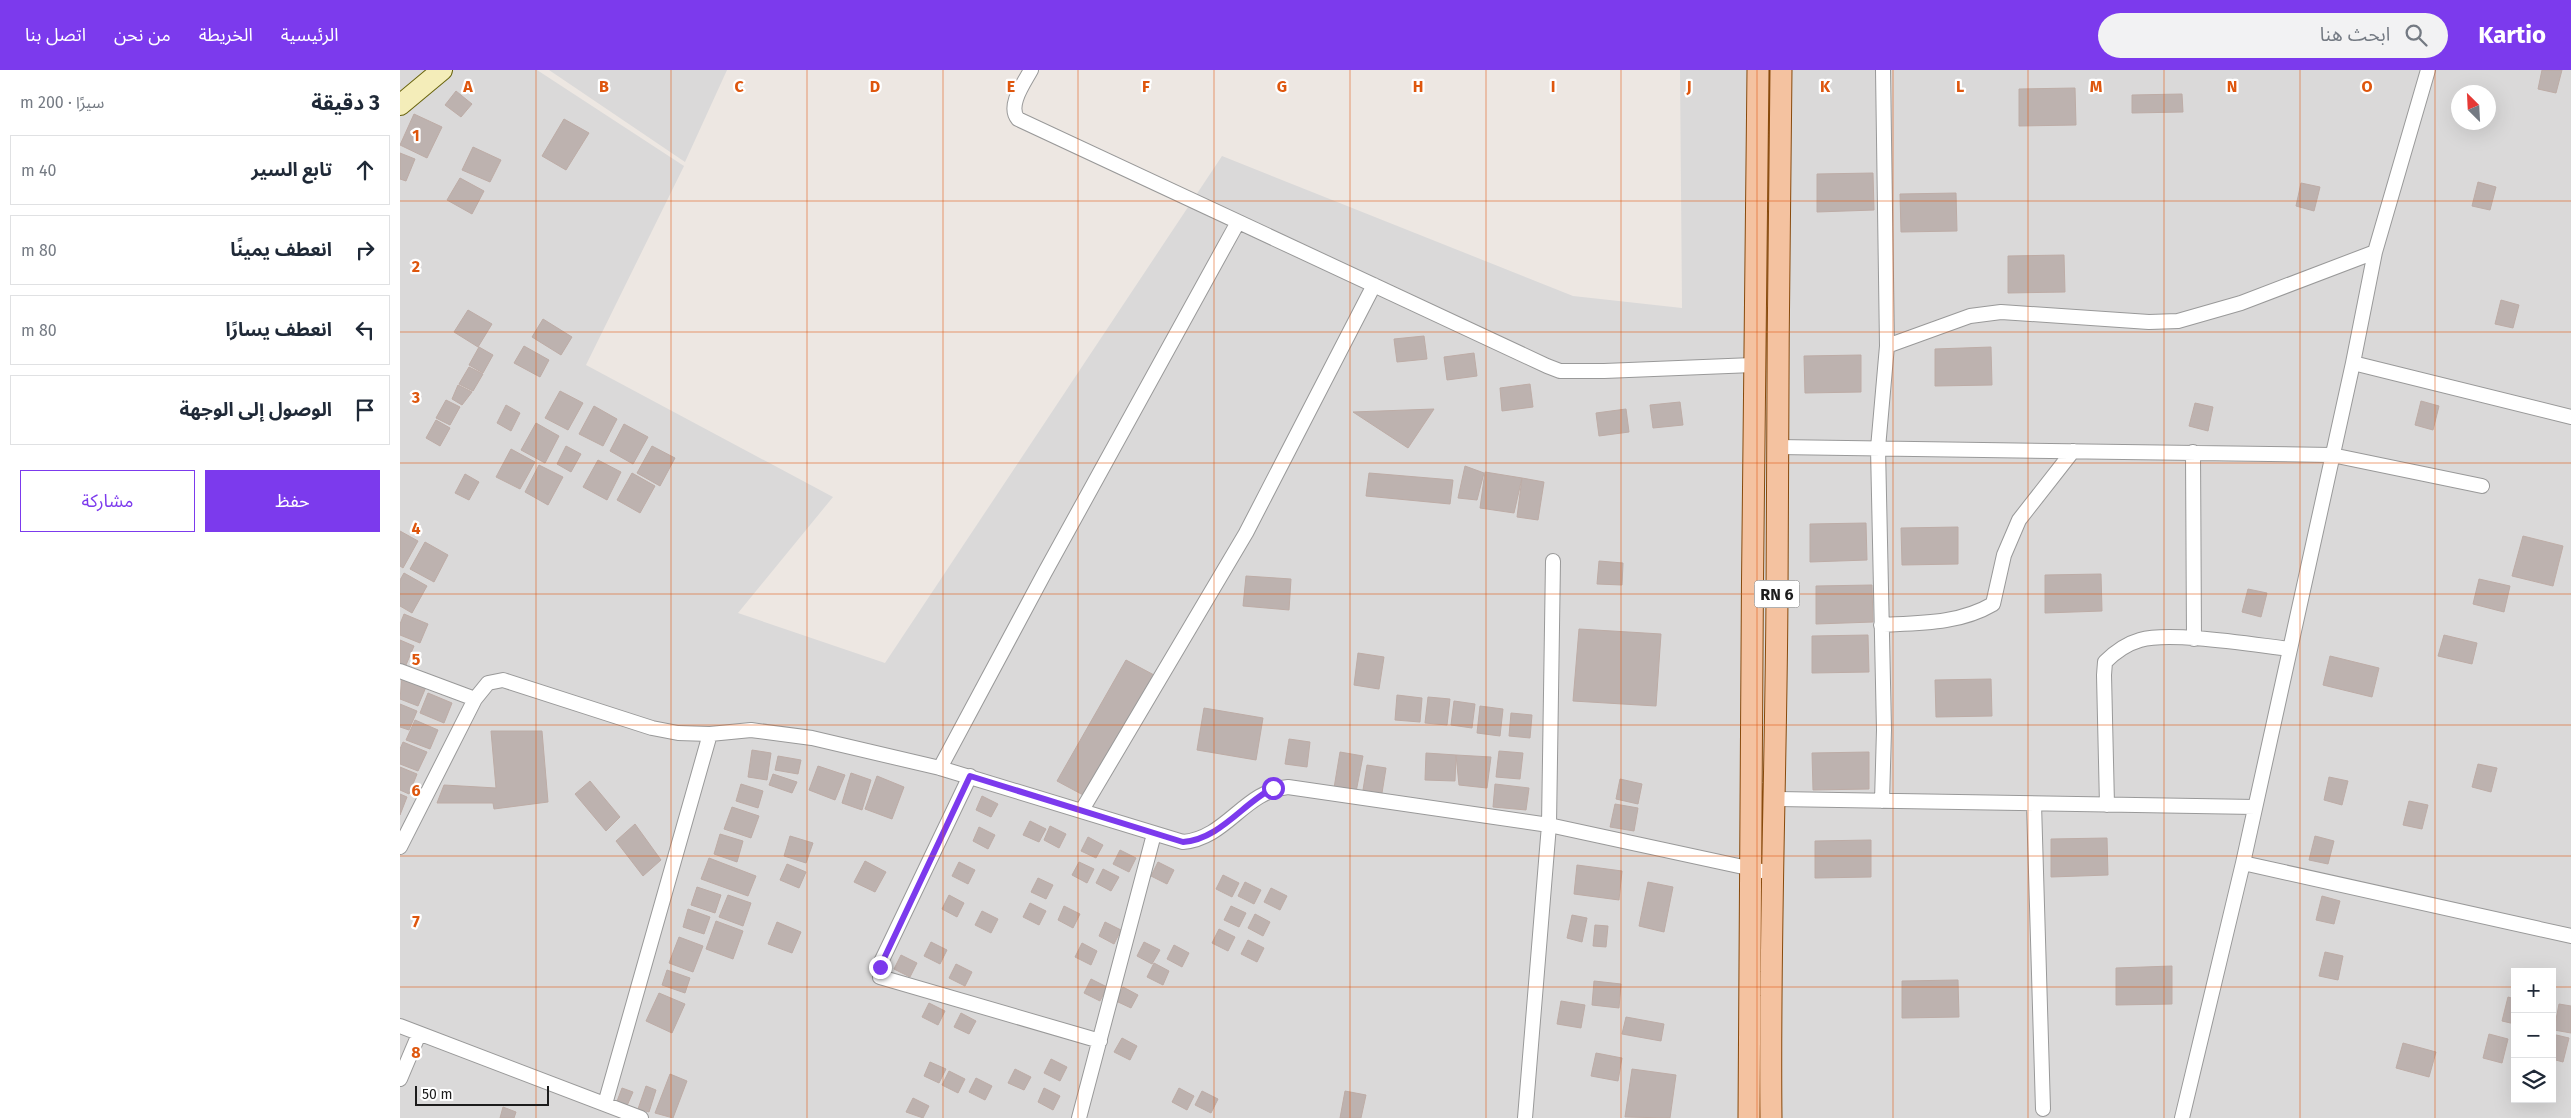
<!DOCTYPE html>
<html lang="ar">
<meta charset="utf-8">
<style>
:root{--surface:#fff;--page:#f2f2f3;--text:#1f2937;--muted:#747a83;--line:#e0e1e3;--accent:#7c3aed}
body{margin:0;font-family:"Fira Sans","Noto Sans Arabic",sans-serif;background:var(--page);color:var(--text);direction:rtl}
.controls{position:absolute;right:15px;bottom:15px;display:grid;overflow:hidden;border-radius:0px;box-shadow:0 5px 20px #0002}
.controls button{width:45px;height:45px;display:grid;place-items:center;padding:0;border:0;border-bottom:1px solid var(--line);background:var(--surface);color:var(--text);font:25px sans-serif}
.compass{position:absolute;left:2051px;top:15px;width:45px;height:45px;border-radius:50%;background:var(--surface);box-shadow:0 5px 20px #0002;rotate:336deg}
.scale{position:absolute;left:15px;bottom:12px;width:134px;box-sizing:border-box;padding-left:5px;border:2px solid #1c1c1c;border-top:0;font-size:14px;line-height:18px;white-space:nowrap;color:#1c1c1c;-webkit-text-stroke:4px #fff;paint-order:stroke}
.stop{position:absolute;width:15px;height:15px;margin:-11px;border:4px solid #7c3aed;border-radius:50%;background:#fff}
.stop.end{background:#7c3aed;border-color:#fff;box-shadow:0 1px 5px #0008}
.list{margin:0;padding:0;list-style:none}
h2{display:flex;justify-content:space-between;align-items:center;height:65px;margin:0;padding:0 20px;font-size:21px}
h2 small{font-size:16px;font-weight:400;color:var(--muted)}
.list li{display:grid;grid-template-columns:32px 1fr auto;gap:15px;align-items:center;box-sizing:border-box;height:70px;margin:0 10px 10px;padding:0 10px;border:1px solid var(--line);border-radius:0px}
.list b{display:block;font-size:19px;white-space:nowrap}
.list em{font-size:16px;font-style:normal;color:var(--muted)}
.actions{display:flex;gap:10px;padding:15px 20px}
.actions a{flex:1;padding:11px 0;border:1px solid var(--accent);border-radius:0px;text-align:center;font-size:18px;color:var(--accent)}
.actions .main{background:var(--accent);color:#fff}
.icon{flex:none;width:28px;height:28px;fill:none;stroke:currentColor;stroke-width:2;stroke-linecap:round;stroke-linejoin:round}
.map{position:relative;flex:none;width:2171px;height:1048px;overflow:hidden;direction:ltr}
header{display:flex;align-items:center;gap:30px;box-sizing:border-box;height:70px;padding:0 25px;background:var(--accent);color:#fff}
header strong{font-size:24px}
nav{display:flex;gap:28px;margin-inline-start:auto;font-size:18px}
.search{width:350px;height:45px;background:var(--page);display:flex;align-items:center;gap:12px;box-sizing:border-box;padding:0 18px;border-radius:28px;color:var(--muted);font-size:19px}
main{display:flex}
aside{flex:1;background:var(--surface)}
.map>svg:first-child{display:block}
</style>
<header>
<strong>Kartio</strong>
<div class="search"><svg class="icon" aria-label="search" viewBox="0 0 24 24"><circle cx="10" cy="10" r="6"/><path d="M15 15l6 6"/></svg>ابحث هنا</div>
<nav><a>الرئيسية</a><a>الخريطة</a><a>من نحن</a><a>اتصل بنا</a></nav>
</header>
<main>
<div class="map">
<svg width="2171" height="1048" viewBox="0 0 2171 1048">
<rect width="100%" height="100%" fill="#ede7e2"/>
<path fill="#dad9d9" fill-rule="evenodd" d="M 0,0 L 137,0 L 284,96 L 186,295 L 433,427 L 338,543 L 485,593 L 822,86 L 1173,226 L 1282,238 L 1280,0 L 2171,0 L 2171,1048 L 0,1048 ZM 2058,22 L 2088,22 L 2088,52 L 2058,52 ZM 2115,902 L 2152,902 L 2152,1029 L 2115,1029 Z
M 149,0 L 327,0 L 285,92 Z"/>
<path fill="#bdb2af" stroke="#bdaca6" d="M 2142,0 L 2162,0 L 2156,23 L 2138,19 Z
M 1675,18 L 1676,55 L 1619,56 L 1619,19 Z
M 56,21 L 72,34 L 61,47 L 45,35 Z
M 1782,24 L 1783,42 L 1732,43 L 1732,25 Z
M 14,44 L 42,57 L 27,88 L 0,75 Z
M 164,49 L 189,63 L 166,100 L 142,86 Z
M 73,77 L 101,90 L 90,112 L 62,100 Z
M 0,83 L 15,89 L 6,111 L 0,109 Z
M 1473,103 L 1474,140 L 1417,142 L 1417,104 Z
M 60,108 L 84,121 L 72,144 L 47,130 Z
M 2078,112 L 2096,117 L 2090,140 L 2072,136 Z
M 1901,113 L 1920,117 L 1914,141 L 1896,136 Z
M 1556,123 L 1557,161 L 1501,162 L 1500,124 Z
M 1664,185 L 1665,222 L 1608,223 L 1608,186 Z
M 2101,230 L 2119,235 L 2113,258 L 2095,254 Z
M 68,240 L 92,254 L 78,277 L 54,262 Z
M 143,249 L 172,267 L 161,285 L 132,267 Z
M 1024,266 L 1027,289 L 997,292 L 994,269 Z
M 124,276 L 149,290 L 140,307 L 114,293 Z
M 79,277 L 93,285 L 83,303 L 69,295 Z
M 1591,277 L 1592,315 L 1535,316 L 1535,279 Z
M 1074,283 L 1077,306 L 1047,310 L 1044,287 Z
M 1461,285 L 1461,322 L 1405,323 L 1404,286 Z
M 69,297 L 83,304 L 73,321 L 59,314 Z
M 1130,314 L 1133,337 L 1102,341 L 1100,318 Z
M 58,315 L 72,322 L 62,335 L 52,329 Z
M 160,321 L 183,333 L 168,360 L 145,348 Z
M 46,330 L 60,337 L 50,355 L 36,348 Z
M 2021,331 L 2039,336 L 2033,360 L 2015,355 Z
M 1280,332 L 1283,355 L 1253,358 L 1250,335 Z
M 1795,333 L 1813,337 L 1808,361 L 1789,356 Z
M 106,335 L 120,343 L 111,361 L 97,353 Z
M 194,336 L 217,349 L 203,376 L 179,364 Z
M 1034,339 L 1008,378 L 953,342 Z
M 1226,339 L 1229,362 L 1199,366 L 1196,343 Z
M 36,350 L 50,358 L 40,376 L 26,368 Z
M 136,353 L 159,366 L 145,393 L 121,380 Z
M 224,354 L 248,367 L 233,394 L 210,381 Z
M 166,376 L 181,384 L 171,402 L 157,394 Z
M 252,376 L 275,388 L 260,416 L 237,403 Z
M 111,379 L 135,392 L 120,419 L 96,407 Z
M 198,390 L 221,402 L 207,430 L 183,417 Z
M 139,395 L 163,407 L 148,435 L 125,422 Z
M 1065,396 L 1084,403 L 1077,430 L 1058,428 Z
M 1085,402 L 1122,408 L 1114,443 L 1080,438 Z
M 232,403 L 255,416 L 240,443 L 217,430 Z
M 969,403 L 1053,410 L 1050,434 L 966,426 Z
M 65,404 L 79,412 L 69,430 L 55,423 Z
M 1122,408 L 1144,412 L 1138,450 L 1117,447 Z
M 1466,453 L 1467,490 L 1410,492 L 1410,454 Z
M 1558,457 L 1558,494 L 1502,495 L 1501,458 Z
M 0,461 L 18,471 L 3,498 L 0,496 Z
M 2123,466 L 2163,476 L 2153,516 L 2112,506 Z
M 25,472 L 48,485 L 34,512 L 10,499 Z
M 1199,491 L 1223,493 L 1222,515 L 1197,514 Z
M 4,503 L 27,516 L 12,543 L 0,536 L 0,510 Z
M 1701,504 L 1702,541 L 1645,543 L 1645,505 Z
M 846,506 L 891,509 L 889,540 L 843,536 Z
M 2079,509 L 2110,516 L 2104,542 L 2073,534 Z
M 1472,515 L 1473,552 L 1416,554 L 1416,516 Z
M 1848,519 L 1867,523 L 1861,547 L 1842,542 Z
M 4,544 L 28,554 L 20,573 L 0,565 L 0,554 Z
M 1179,559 L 1261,564 L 1256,636 L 1173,631 Z
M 1468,565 L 1469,602 L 1412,603 L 1412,566 Z
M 2044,565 L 2077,573 L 2072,594 L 2038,586 Z
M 0,570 L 14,576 L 6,595 L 0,593 Z
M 958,583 L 984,587 L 979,619 L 954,615 Z
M 1930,586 L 1979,598 L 1972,627 L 1923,615 Z
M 726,590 L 754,605 L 685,726 L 657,711 Z
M 2,607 L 26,617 L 18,636 L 0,629 Z
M 1591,609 L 1592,646 L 1536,647 L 1535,610 Z
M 28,623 L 52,633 L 44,653 L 20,643 Z
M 997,625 L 1022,628 L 1020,652 L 995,650 Z
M 1028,627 L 1050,629 L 1047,655 L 1025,653 Z
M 1054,631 L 1075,634 L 1072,658 L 1051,655 Z
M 0,634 L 17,641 L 9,660 L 0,657 Z
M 1080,636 L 1103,639 L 1100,666 L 1077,663 Z
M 804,638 L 863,648 L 856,690 L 797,680 Z
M 1111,643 L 1132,645 L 1130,668 L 1109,666 Z
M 15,650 L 38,660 L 30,679 L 6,670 Z
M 91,661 L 142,661 L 148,732 L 94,739 L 93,733 L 37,733 L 44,715 L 96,718 Z
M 889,669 L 910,672 L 907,697 L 885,694 Z
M 3,672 L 27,682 L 18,701 L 0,694 L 0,679 Z
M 352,680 L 371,683 L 367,710 L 348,707 Z
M 1099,681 L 1123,683 L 1120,709 L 1096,707 Z
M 940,682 L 963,686 L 956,722 L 934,718 Z
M 1469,682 L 1469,719 L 1413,720 L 1412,683 Z
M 1026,683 L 1056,685 L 1055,711 L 1025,710 Z
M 1056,685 L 1091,687 L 1087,718 L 1059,715 Z
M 378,686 L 401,690 L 398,704 L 375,700 Z
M 2078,694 L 2097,698 L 2091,722 L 2072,717 Z
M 967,695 L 986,698 L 982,723 L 963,720 Z
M 418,696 L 445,705 L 435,730 L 409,720 Z
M 0,697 L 17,704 L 9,724 L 0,720 Z
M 451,703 L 471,710 L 462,740 L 442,733 Z
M 373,704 L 397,712 L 392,723 L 369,715 Z
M 477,706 L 504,717 L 492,749 L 465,739 Z
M 1929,707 L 1948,711 L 1942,735 L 1924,730 Z
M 1220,709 L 1242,714 L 1238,734 L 1216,729 Z
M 190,711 L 220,747 L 206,761 L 175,724 Z
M 341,714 L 363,721 L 358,738 L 336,731 Z
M 1095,714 L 1129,718 L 1126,740 L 1093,737 Z
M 0,724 L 7,727 L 0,745 Z
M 582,726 L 598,734 L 591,747 L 576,740 Z
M 2009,731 L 2028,735 L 2022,759 L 2003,755 Z
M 1215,734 L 1238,738 L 1234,761 L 1210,757 Z
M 332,737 L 359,746 L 351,768 L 324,759 Z
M 630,751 L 646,759 L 639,772 L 623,765 Z
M 235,754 L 261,790 L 243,806 L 216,771 Z
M 650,756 L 666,764 L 659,778 L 644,770 Z
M 579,757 L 595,765 L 588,779 L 573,771 Z
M 320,764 L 343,771 L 337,792 L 314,784 Z
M 390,766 L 413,773 L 406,793 L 384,786 Z
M 1915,766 L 1934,771 L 1928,794 L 1909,790 Z
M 688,767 L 703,775 L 696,788 L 681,781 Z
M 1707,768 L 1708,805 L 1651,807 L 1651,769 Z
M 1471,770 L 1471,807 L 1415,808 L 1415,771 Z
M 720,780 L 736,788 L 729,802 L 713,794 Z
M 309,788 L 356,806 L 348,826 L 301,809 Z
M 465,791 L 486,802 L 475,822 L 454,812 Z
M 559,792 L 575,800 L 568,814 L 552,806 Z
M 679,792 L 694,799 L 687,813 L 672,805 Z
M 758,792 L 774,800 L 767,814 L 751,806 Z
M 387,794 L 406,802 L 399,818 L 380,810 Z
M 1177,795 L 1222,801 L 1219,830 L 1174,824 Z
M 703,799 L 719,807 L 711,821 L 696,813 Z
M 823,805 L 839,813 L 832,827 L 816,819 Z
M 638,808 L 653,815 L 646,829 L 631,822 Z
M 845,812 L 861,820 L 854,834 L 838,826 Z
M 1248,812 L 1273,817 L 1264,862 L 1239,856 Z
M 297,817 L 321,825 L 315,843 L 291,835 Z
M 871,818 L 887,826 L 880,840 L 864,832 Z
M 328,825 L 351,833 L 343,856 L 319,847 Z
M 549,825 L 564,833 L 557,847 L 542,839 Z
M 1922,826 L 1940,831 L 1934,854 L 1916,850 Z
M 630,833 L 646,841 L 639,855 L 623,847 Z
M 664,836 L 680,844 L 673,858 L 658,850 Z
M 831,836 L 846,843 L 839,857 L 824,850 Z
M 288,839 L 310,847 L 304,864 L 283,857 Z
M 582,841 L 598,849 L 591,863 L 575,855 Z
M 855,844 L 870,852 L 863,866 L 848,858 Z
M 1172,845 L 1187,848 L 1182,872 L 1167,868 Z
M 316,851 L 343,861 L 333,889 L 306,879 Z
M 377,852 L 401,862 L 392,883 L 368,874 Z
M 705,852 L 721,860 L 714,874 L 699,866 Z
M 1195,855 L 1208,856 L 1206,877 L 1193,876 Z
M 819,859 L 835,867 L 828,881 L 812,873 Z
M 279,867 L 303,876 L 293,902 L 269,893 Z
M 848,870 L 864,878 L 857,892 L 841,884 Z
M 531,872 L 547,880 L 540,894 L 524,886 Z
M 744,872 L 760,880 L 752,894 L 737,886 Z
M 682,873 L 697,881 L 691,895 L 675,887 Z
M 774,875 L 789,883 L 782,897 L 767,889 Z
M 1925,882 L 1943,886 L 1938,910 L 1919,906 Z
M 501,885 L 517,893 L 510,907 L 494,899 Z
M 754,893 L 769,901 L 763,915 L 747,907 Z
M 556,894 L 572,902 L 565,916 L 549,908 Z
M 1772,896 L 1772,934 L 1716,935 L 1716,898 Z
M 267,900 L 290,908 L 285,923 L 262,915 Z
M 691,909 L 707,917 L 700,931 L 684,923 Z
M 1558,910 L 1559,947 L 1502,948 L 1502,911 Z
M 1194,911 L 1221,914 L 1219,938 L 1192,935 Z
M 723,917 L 738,925 L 731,938 L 716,931 Z
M 259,923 L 285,934 L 272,963 L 246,951 Z
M 2108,927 L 2115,929 L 2115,954 L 2102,951 Z
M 1161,931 L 1185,935 L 1181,958 L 1157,954 Z
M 529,933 L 545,941 L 538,955 L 522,947 Z
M 2159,934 L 2171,936 L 2171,963 L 2154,960 Z
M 561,943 L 576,951 L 569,964 L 554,957 Z
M 1226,947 L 1264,954 L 1261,971 L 1222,964 Z
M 2089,964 L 2108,969 L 2102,993 L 2083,988 Z
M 2152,964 L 2169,968 L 2163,992 L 2152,989 Z
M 722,968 L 737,976 L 730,990 L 714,982 Z
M 2003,973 L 2036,982 L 2029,1007 L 1996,998 Z
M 1196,983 L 1222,988 L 1218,1011 L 1191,1006 Z
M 651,989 L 667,997 L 660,1011 L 644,1003 Z
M 530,992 L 546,999 L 539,1013 L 524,1006 Z
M 615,999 L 631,1007 L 624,1020 L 608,1013 Z
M 1232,999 L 1276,1005 L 1270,1048 L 1225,1047 Z
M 549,1001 L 565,1009 L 558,1023 L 542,1015 Z
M 270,1004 L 287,1011 L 273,1048 L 255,1043 Z
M 576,1008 L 592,1016 L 585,1030 L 569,1022 Z
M 246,1016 L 256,1020 L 249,1042 L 238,1039 Z
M 222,1018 L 233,1022 L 226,1038 L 216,1034 Z
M 644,1018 L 660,1026 L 653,1040 L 638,1032 Z
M 779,1018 L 794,1026 L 787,1040 L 772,1032 Z
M 802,1021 L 818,1029 L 811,1043 L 795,1035 Z
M 945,1021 L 966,1025 L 961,1048 L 940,1048 Z
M 513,1028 L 529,1036 L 523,1048 L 506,1042 Z
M 103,1037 L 116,1042 L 114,1048 L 100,1048 Z"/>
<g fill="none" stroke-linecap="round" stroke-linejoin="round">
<g stroke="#999" stroke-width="16">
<path id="street" d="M 631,0 C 624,13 607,36 618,49 L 1147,296 L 1160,301 L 1204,301 L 1353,295
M 1483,0 L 1487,276
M 1953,293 L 2171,347
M 1376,377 L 1932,385 L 2082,416
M 1793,382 L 1794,569
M 1481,555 C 1520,553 1559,554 1593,534 L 1604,485 L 1619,450 L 1673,381
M 0,601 L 75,629
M 540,698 L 644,504 L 838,152
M 570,706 L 481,892 L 480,907 L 700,971
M 1374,729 L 1855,737
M 1482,731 L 1484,660 L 1478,378 L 1487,276 L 1570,246 L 1601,242 L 1749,252 L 1778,251 L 1841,233 L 1975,182
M 1634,734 L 1643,1039
M 1707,735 L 1704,605 L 1705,592 C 1715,582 1726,574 1740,570 C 1771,561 1855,575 1890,579
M 682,740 L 846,463 L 974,215
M 0,777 L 75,629 L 88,613 L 103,610 L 252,658 L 278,663 L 310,664 L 351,660 L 412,668 L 540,698 L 783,772 C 827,768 844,721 888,717 L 1149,755 L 1371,803
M 1843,793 L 2171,866
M 0,956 L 241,1048
M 0,1009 L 19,964
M 205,1034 L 310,664
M 679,1048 L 754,764
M 1125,1048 L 1149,755 L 1153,491
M 1782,1048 L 1843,793 L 1953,293 L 1975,182 L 2028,0"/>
</g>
<g stroke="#69640d" stroke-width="22">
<path id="secondary" d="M 0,35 L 42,0"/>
</g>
<g stroke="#884a0c" stroke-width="23">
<path id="primary" d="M 1349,1048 C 1349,699 1355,349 1358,0
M 1371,1048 C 1369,874 1376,701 1377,527 C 1378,351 1378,176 1381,0"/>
</g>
<use href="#street" stroke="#fff" stroke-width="14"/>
<use href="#secondary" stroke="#f4edb9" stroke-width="20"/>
<use href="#primary" stroke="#f4c2a0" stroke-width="21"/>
</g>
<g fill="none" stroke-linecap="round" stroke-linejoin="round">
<path stroke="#7c3aed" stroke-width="6" d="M 480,897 L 570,706 L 783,772 C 820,769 842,734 873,718"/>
</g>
<path fill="none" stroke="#de560d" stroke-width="1" stroke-opacity="0.55" d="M 136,0 L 136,1048M 271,0 L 271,1048M 407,0 L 407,1048M 543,0 L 543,1048M 678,0 L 678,1048M 814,0 L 814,1048M 950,0 L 950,1048M 1086,0 L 1086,1048M 1221,0 L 1221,1048M 1357,0 L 1357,1048M 1493,0 L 1493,1048M 1628,0 L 1628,1048M 1764,0 L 1764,1048M 1900,0 L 1900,1048M 2035,0 L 2035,1048M 0,131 L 2171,131M 0,262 L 2171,262M 0,393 L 2171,393M 0,524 L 2171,524M 0,655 L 2171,655M 0,786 L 2171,786M 0,917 L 2115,917M 2152,917 L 2171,917"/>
<g text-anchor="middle" stroke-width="4.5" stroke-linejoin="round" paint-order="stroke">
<rect fill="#fff" stroke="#606060" stroke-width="1" x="1354.5" y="510.5" width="45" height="27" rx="4"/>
<g font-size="16" font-weight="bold" fill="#1c1c1c">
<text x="1377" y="530">RN 6</text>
</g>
</g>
<g font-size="16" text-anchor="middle" font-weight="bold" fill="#de560d" stroke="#fff" stroke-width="4.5" stroke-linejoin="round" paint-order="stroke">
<text x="68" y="22">A</text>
<text x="204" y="22">B</text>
<text x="339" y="22">C</text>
<text x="475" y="22">D</text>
<text x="611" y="22">E</text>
<text x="746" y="22">F</text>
<text x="882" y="22">G</text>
<text x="1018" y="22">H</text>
<text x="1153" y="22">I</text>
<text x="1289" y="22">J</text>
<text x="1425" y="22">K</text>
<text x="1560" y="22">L</text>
<text x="1696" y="22">M</text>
<text x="1832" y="22">N</text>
<text x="1967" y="22">O</text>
<text x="16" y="71">1</text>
<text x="16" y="202">2</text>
<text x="16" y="333">3</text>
<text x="16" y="464">4</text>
<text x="16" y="595">5</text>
<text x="16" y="726">6</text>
<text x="16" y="857">7</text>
<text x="16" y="988">8</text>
</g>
</svg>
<div class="controls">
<button>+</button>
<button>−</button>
<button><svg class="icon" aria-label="layers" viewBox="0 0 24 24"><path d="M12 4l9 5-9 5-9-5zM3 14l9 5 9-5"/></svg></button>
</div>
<svg class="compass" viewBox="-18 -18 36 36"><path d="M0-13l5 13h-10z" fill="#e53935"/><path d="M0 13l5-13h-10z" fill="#747a83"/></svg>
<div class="scale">50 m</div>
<div class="stop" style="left:873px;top:718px"></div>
<div class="stop end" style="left:480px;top:897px"></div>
</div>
<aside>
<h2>3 دقيقة<small>سيرًا · 200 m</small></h2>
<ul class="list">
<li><svg class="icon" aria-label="ahead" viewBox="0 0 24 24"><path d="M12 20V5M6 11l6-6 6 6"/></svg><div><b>تابع السير</b></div><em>40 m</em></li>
<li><svg class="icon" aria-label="right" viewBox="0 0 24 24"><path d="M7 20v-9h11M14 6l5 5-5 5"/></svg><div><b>انعطف يمينًا</b></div><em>80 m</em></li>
<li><svg class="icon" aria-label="left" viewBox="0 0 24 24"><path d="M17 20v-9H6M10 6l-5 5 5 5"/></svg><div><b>انعطف يسارًا</b></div><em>80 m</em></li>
<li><svg class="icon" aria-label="arrive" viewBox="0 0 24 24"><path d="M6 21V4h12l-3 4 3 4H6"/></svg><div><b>الوصول إلى الوجهة</b></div></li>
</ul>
<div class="actions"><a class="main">حفظ</a><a>مشاركة</a></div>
</aside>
</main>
